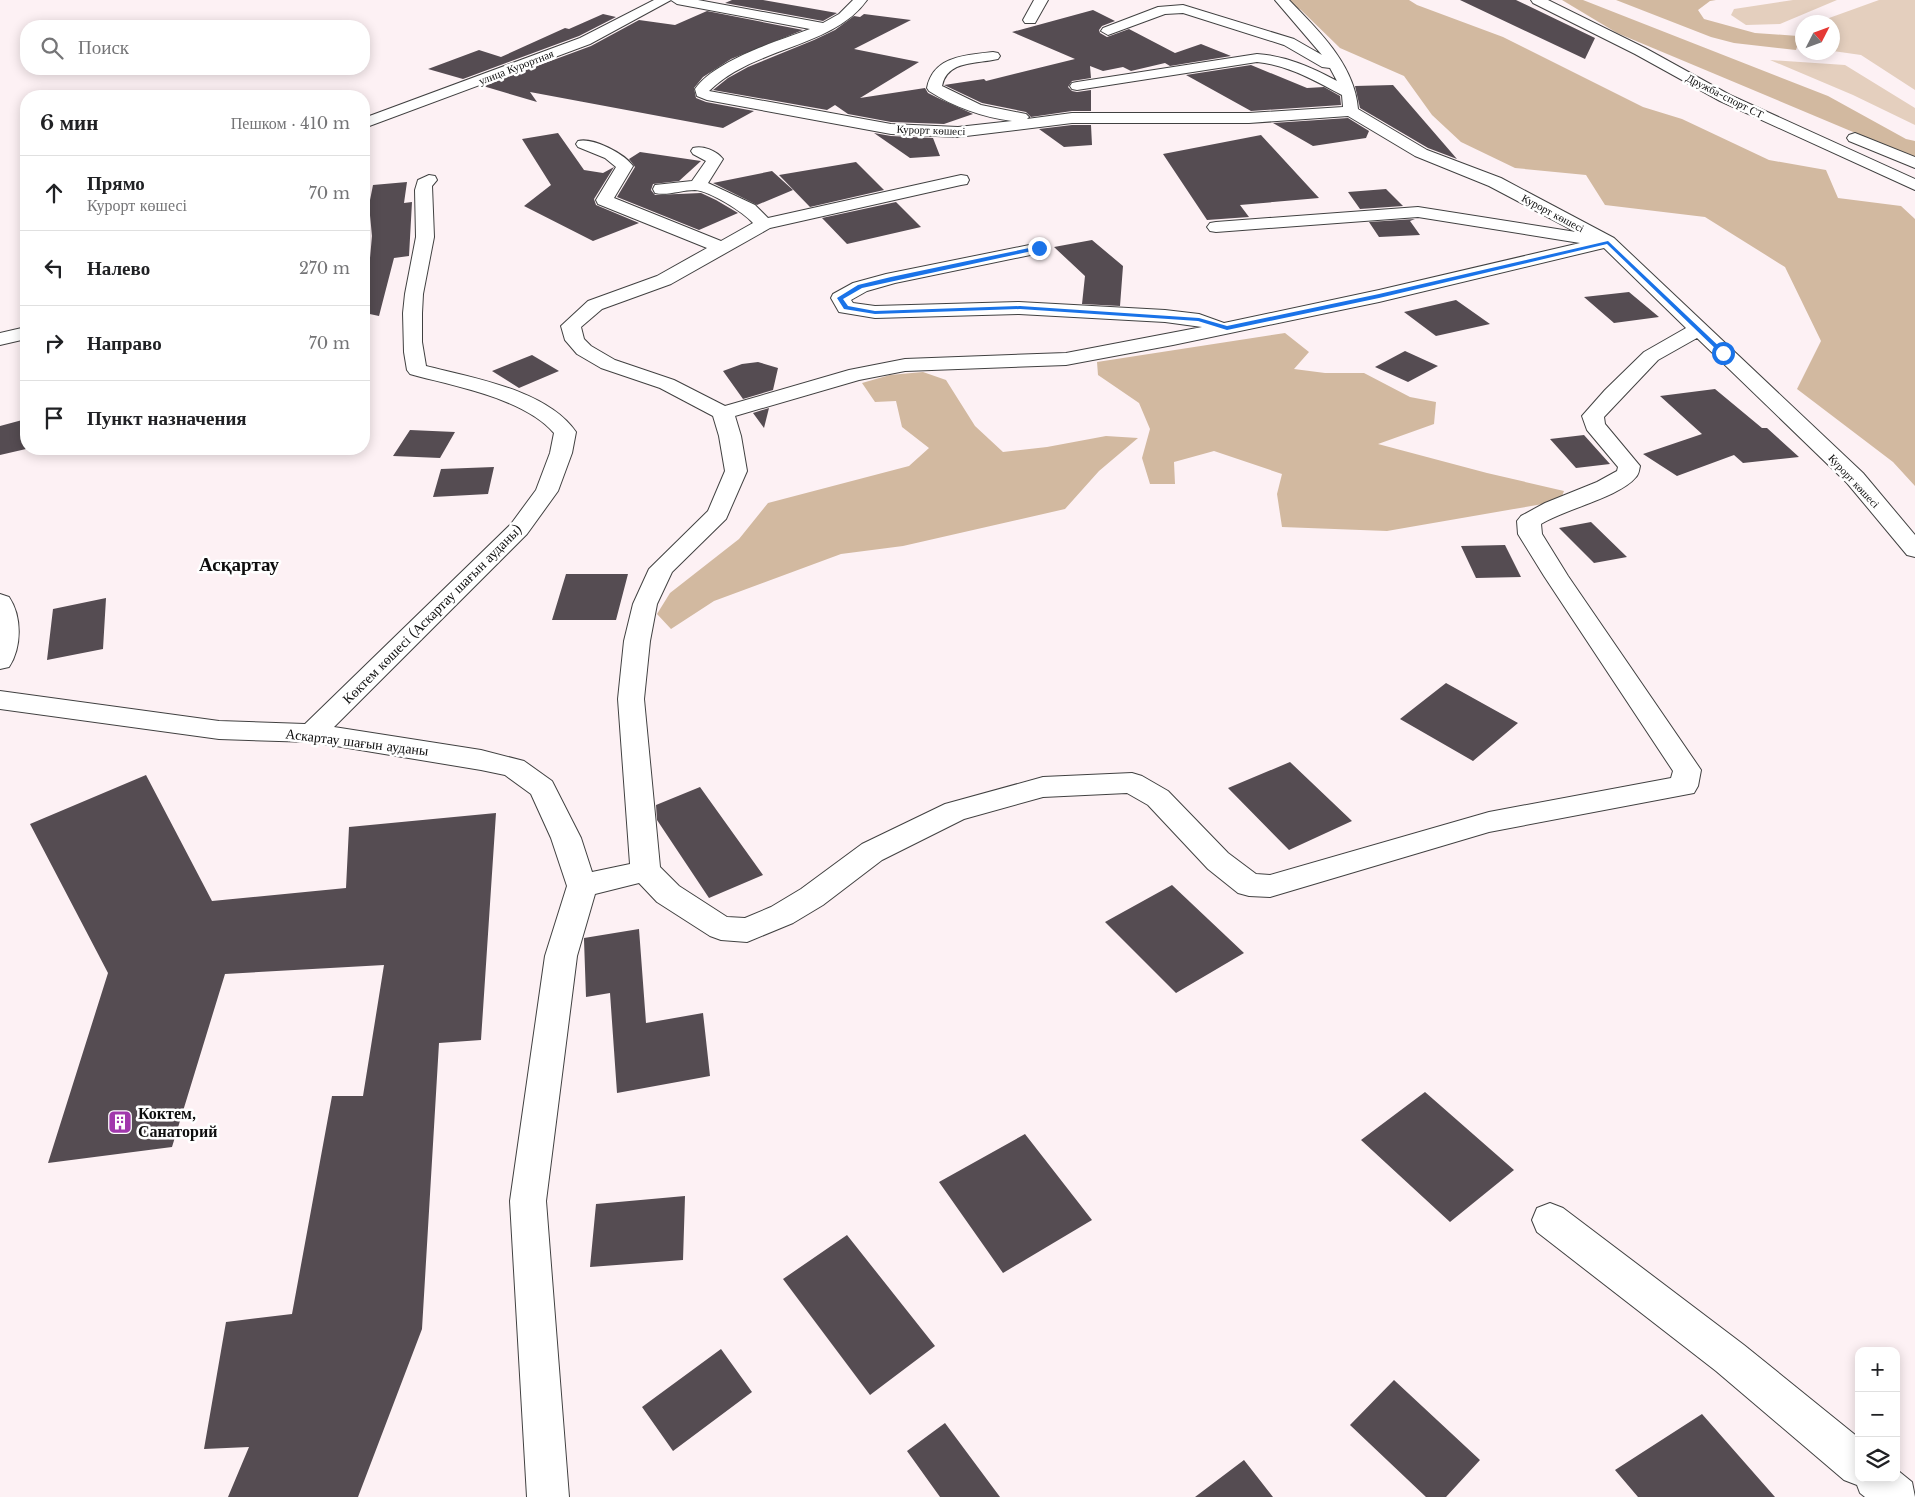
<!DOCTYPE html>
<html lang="ru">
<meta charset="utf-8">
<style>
:root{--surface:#fff;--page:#f2f2f2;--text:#202124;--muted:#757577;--line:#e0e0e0}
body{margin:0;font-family:"Libre Baskerville",serif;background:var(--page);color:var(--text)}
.controls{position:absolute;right:15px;bottom:15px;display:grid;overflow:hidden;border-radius:10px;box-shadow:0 2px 12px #0003}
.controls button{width:45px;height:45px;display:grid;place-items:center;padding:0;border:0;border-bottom:1px solid var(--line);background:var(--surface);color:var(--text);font:25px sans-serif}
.compass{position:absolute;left:1795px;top:15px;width:45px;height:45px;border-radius:50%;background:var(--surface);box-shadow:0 2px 12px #0003;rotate:48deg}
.stop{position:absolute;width:15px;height:15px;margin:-11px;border:4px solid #1a73e8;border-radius:50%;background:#fff}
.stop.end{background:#1a73e8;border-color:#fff;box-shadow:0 1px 5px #0008}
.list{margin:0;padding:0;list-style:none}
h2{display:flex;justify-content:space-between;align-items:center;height:65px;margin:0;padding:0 20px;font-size:21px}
h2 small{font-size:16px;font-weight:400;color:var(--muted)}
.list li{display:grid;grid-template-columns:32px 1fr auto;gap:15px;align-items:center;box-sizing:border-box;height:75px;padding:0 20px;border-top:1px solid var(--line)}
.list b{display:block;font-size:19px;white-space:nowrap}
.list p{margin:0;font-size:16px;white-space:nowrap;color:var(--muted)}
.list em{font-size:16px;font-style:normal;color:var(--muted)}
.icon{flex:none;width:28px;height:28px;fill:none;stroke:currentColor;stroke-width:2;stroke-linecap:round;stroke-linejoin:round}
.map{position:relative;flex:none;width:1915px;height:1497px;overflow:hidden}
.search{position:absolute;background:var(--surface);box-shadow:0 2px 12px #0003;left:20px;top:20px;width:350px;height:55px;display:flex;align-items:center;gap:12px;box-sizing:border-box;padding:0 18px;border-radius:20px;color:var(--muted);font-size:19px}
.panel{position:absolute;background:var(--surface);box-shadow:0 2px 12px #0003;left:20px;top:90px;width:350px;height:365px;border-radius:20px}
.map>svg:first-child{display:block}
</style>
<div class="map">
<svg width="1915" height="1497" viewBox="0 0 1915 1497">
<rect width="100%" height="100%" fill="#fdf1f4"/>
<path fill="#e4cfbe" d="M 1793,0 L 1837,0 L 1780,24 L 1746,25 L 1731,15 L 1734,9 Z
M 1879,0 L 1915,0 L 1915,90 L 1861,55 L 1833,51 L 1832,22 L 1818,22 Z
M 1770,60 L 1845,65 L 1915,108 L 1915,125 L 1853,95 Z"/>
<path fill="#d2b9a0" d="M 1281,0 L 1409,0 L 1417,5 L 1503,37 L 1643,107 L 1682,119 L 1769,160 L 1826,170 L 1838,198 L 1901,206 L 1915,219 L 1915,486 L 1893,462 L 1797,389 L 1821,341 L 1785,267 L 1705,217 L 1605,205 L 1586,175 L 1515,168 L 1461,142 L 1432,115 L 1404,76 L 1340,48 L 1301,10 Z
M 1562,0 L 1583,0 L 1828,96 L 1906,139 L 1915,141 L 1915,158 L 1617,33 Z
M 1616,0 L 1716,0 L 1710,1 L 1698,10 L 1704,19 L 1755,33 L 1798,36 L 1799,41 L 1796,50 L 1734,43 L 1711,37 Z
M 1285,333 L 1309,352 L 1294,369 L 1325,373 L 1364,373 L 1410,397 L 1436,402 L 1434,424 L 1378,444 L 1487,473 L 1564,491 L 1560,501 L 1387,531 L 1282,527 L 1277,494 L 1282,474 L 1214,451 L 1174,462 L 1175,484 L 1150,484 L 1142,458 L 1150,429 L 1139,403 L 1098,375 L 1097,362 Z
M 923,372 L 946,380 L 975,426 L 1003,452 L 1047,447 L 1106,436 L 1138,438 L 1099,471 L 1065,509 L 903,546 L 841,554 L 714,601 L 671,629 L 657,614 L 670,593 L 739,539 L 768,503 L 909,466 L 929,448 L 902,427 L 896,401 L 875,402 L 862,383 L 890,375 Z"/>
<path fill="#554c52" d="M 732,0 L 763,0 L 837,13 L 823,21 L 725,3 Z
M 1460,0 L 1516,0 L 1595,38 L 1585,59 Z
M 1093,10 L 1115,21 L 1102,26 L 1099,30 L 1100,33 L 1107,37 L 1129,29 L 1175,53 L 1201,44 L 1231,56 L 1170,66 L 1165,63 L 1131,71 L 1123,67 L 1103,71 L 1090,66 L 1091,78 L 1072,81 L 1068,87 L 1072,91 L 1077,92 L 1091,90 L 1091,111 L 1072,111 L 1031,117 L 1026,112 L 982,103 L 944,85 L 984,79 L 986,81 L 1075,59 L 1012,32 Z
M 707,11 L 803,30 L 731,59 L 703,77 L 694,88 L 696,98 L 706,102 L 754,111 L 723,128 L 530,92 L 537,102 L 483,86 L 591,46 L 639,20 L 675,25 Z
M 603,14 L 616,17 L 579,36 L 463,79 L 428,69 L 479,50 L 501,57 L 565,28 L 569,29 Z
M 864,14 L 911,20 L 854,49 L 919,62 L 860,98 L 925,88 L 928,93 L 938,98 L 973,114 L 944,124 L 891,122 L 848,114 L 835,105 L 827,110 L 713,90 L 728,78 L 748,67 L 814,40 L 835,30 L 854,16 L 860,17 Z
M 1251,65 L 1307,88 L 1324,87 L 1340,96 L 1341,105 L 1251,111 L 1186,75 Z
M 1393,85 L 1457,159 L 1428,148 L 1360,108 L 1355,86 Z
M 1348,118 L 1369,131 L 1366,138 L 1313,146 L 1273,123 Z
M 1072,125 L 1091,125 L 1092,145 L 1064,147 L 1039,129 Z
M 558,133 L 584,170 L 603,173 L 614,167 L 594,199 L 596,205 L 639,223 L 593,241 L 524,206 L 551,185 L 522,139 Z
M 874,133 L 891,136 L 933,138 L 940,156 L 910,158 Z
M 1261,135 L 1319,198 L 1240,205 L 1249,217 L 1207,220 L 1163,154 Z
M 640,152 L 701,161 L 679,181 L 653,184 L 651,190 L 655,195 L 701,193 L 716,200 L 738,213 L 699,230 L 617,197 L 635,167 L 629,159 Z
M 856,162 L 884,190 L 810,207 L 779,175 Z
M 772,171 L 793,190 L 757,205 L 713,183 Z
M 407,182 L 404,203 L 412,202 L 409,256 L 394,258 L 379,316 L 365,313 L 372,236 L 369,205 L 373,185 Z
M 1386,189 L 1403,206 L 1360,209 L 1348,192 Z
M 896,202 L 921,227 L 847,244 L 822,218 Z
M 1415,219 L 1410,221 L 1420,235 L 1379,237 L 1369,222 Z
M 1092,240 L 1123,266 L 1120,306 L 1082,304 L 1085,276 L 1054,247 Z
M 1629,292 L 1659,317 L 1614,323 L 1584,297 Z
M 1456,300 L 1490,324 L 1436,336 L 1404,312 Z
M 1405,351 L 1438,366 L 1408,382 L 1375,367 Z
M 532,355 L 559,371 L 519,388 L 492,371 Z
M 758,362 L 778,368 L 773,390 L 743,399 L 723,371 L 742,364 Z
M 1715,389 L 1762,428 L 1767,428 L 1799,457 L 1743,463 L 1734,455 L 1677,476 L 1643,454 L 1702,434 L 1660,396 Z
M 769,408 L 764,428 L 753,413 Z
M 26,419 L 26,449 L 0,455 L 0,426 Z
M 410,430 L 455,432 L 440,458 L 393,456 Z
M 1584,435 L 1610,464 L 1576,468 L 1550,439 Z
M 494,467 L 488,494 L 433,497 L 441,469 Z
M 1591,522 L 1627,557 L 1594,563 L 1559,528 Z
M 1505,545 L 1521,577 L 1476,578 L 1461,546 Z
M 566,574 L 628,574 L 616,620 L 552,620 Z
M 106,598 L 103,649 L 47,660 L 53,609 Z
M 1446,683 L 1518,723 L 1473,761 L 1400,719 Z
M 1290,762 L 1352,821 L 1289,850 L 1228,788 Z
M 146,775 L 212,901 L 346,888 L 349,827 L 496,813 L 481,1040 L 439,1043 L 422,1329 L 358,1497 L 228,1497 L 249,1447 L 204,1449 L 226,1322 L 292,1314 L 332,1096 L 363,1096 L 384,965 L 225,974 L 172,1147 L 48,1163 L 108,973 L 30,824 Z
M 700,787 L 763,875 L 709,898 L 657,820 L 656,805 Z
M 1172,885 L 1244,953 L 1176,993 L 1105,922 Z
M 639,929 L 646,1023 L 703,1013 L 710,1076 L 617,1093 L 610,993 L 586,997 L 584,940 L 584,938 Z
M 1425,1092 L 1514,1170 L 1450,1222 L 1361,1140 Z
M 1025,1134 L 1092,1220 L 1003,1273 L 939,1182 Z
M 685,1196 L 683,1260 L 590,1267 L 596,1204 Z
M 847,1235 L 935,1346 L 870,1395 L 783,1279 Z
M 721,1349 L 752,1392 L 673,1451 L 642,1407 Z
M 1394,1380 L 1480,1460 L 1446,1497 L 1426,1497 L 1350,1425 Z
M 1702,1414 L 1775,1497 L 1638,1497 L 1615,1470 Z
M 945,1423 L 1000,1497 L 940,1497 L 907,1451 Z
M 1244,1460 L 1273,1497 L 1195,1497 Z"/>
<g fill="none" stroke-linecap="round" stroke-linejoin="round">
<g stroke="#414141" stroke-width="2">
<path id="minor" d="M 654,0 L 698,0 L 823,23 L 839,14 L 853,0 L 867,0 C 833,48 753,47 709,91 L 891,124 L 958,127 L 1012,121 C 982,117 954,107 929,91 L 927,88 C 933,56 966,55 993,52 L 998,53 L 1000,56 L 998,59 C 977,64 947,60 942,86 L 981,105 L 1026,114 L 1029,117 L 1027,119 L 1072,113 L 1249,113 L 1343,107 L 1342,95 C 1315,81 1289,65 1257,62 L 1077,90 L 1072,89 L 1070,86 L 1072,83 L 1077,82 L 1257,54 C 1286,56 1311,67 1337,81 L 1330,68 L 1322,67 L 1284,45 L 1183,13 L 1165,14 L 1108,35 L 1101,31 L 1103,28 L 1158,7 L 1183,5 L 1294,39 L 1322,55 L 1275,0 L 1289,0 C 1318,30 1355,65 1358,109 L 1427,150 L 1501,178 L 1614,238 L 1863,473 L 1915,535 L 1915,557 L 1907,555 L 1847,483 L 1697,338 L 1658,360 L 1604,417 L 1605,424 L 1640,466 C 1639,470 1639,474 1636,477 C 1620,497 1565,509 1541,524 L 1542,534 L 1568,576 L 1701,770 L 1698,786 L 1694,793 L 1489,832 L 1270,897 L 1249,896 L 1238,893 L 1208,869 L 1148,805 L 1127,793 L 1043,797 L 964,819 L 882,860 L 823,905 L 793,923 L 747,942 L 721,940 L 710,936 L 657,902 L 639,883 L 595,894 L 577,956 L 546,1201 L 569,1497 L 527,1497 L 510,1201 L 545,956 L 567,886 L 551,838 L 531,794 L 505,775 L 481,770 L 312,742 L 219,739 L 0,709 L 0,691 L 219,721 L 305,724 L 511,524 L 536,490 L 550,453 L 554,433 C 524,398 453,386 410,374 L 407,370 L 404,352 L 403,313 L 405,294 L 416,237 L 415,190 L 418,180 L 429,175 L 435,176 L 437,180 L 432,186 L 434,237 L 423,294 L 422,313 L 422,342 L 426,366 C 473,378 547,390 576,432 L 572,453 L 558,491 L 527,534 L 334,727 L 481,750 L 524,761 L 552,781 L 581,838 L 592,872 L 630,864 L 618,699 L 624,641 L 633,604 L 649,569 L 708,511 L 725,471 L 719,436 L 713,416 L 660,388 L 601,368 L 577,354 L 565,340 L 561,326 L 588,301 L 657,276 L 707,248 L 598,204 L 596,200 L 616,167 L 605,158 L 578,147 L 576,144 L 578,141 C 593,137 625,154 633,166 L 614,198 L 721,241 L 753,223 C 743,212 710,191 695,190 C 681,190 668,196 655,193 L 653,189 L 655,185 L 692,181 L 706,161 L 693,154 L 691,151 L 693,148 C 703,145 717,151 723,159 L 708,183 L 755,205 L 768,218 L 961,175 L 967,176 L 969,180 L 967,184 L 961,185 L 770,228 L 671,284 L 602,309 L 581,327 L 584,339 L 591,346 L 615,360 L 674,380 L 725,406 L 849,370 L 905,359 L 1066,353 L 1202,327 L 1165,322 L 1019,314 L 875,318 L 839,312 L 831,298 L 833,294 L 853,283 L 886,274 L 1039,243 L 1045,244 L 1048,248 L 1045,252 L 895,283 L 867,291 L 851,300 L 853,303 L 875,306 L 1019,302 L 1165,310 L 1199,314 L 1224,323 L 1379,290 L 1580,243 L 1418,217 L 1216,232 L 1210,231 L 1207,227 L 1210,223 L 1216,222 L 1418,207 L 1576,232 L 1489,186 L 1415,156 L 1348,116 L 1249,123 L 1072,123 L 958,137 L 891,134 L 707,100 L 697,96 L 695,89 C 715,60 778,41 810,29 L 677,4 L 671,0 L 590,44 L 364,128 L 364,118 L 580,38 ZM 1604,248 L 1686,328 L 1644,352 L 1605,390 L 1582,416 L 1587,430 L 1618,467 L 1617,471 L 1597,482 L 1545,503 L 1521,516 L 1517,521 L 1518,534 L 1544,576 L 1673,771 L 1671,778 L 1489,812 L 1270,875 L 1256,874 L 1228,853 L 1168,791 L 1142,776 L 1132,773 L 1043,777 L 945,804 L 862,844 L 801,889 L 771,907 L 745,918 L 727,917 L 679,886 L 660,867 L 644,699 L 650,641 L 657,604 L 672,572 L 726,519 L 747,471 L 741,436 L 735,416 L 859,380 L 905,371 L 1066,365 L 1173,345 L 1379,302 Z
M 1034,0 L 1048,0 L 1035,23 L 1025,23 L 1023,20 Z
M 1531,0 L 1548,0 L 1645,48 L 1730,95 L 1915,179 L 1915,190 L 1720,101 L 1635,54 L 1533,3 Z
M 1855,133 L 1915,157 L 1915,168 L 1849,141 L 1847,138 L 1849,135 Z
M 26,327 L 26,339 L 0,345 L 0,333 Z
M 0,594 L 9,597 C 22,616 22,647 9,667 L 0,669 Z
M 1550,1203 L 1563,1208 L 1744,1345 L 1859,1438 L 1859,1478 L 1896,1478 L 1896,1469 L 1912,1482 L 1915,1497 L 1865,1497 L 1860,1493 L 1857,1485 L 1844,1480 L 1716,1371 L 1537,1232 L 1532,1220 L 1537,1208 Z"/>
</g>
<use href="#minor" fill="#fff" fill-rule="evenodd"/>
</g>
<path fill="#1a73e8" d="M 1608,241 L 1725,352 L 1725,354 L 1721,354 L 1607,244 L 1379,298 L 1227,330 L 1198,321 L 1020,309 L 875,314 L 844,309 L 837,298 L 858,285 L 891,277 L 1039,246 L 1041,249 L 862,288 L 843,299 L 848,306 L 875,311 L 1020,306 L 1199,318 L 1227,326 L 1379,294 Z"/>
<defs>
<g id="building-square" transform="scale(1.25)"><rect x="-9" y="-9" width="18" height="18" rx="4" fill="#a138ac" stroke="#fff"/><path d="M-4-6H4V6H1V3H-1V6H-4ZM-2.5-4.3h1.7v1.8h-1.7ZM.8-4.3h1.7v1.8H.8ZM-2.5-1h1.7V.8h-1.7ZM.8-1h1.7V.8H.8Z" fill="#fff"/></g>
</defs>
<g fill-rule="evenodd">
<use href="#building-square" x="120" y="1122"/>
</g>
<g text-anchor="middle" stroke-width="5" stroke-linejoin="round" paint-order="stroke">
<g font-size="11" fill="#0e0e0e" stroke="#fff">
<text transform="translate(516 67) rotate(-21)" y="4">улица Курортная</text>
<text transform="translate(1725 96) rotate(27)" y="4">Дружба-спорт СТ</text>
<text transform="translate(931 130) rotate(2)" y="4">Курорт көшесі</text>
<text transform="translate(1553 213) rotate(28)" y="4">Курорт көшесі</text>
<text transform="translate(1854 481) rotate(47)" y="4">Курорт көшесі</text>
</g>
<g font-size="14" fill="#0e0e0e" stroke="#fff">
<text transform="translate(432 614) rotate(-45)" y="5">Көктем көшесі (Аскартау шағын ауданы)</text>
<text transform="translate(357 742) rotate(7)" y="5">Аскартау шағын ауданы</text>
</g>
<g font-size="16" font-weight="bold" fill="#0e0e0e" stroke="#fff" text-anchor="start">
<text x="138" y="1119">Коктем,<tspan x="138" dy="18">Санаторий</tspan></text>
</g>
<g font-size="19" font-weight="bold" fill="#0e0e0e" stroke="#fff">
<text x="239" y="571">Асқартау</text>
</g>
</g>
</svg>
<div class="controls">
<button>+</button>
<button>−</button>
<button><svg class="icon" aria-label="layers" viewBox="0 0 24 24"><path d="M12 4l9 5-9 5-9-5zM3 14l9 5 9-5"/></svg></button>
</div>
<svg class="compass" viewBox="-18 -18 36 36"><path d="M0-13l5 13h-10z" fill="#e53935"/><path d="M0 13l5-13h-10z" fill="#757577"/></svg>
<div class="stop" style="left:1723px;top:353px"></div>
<div class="stop end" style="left:1039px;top:248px"></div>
<div class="search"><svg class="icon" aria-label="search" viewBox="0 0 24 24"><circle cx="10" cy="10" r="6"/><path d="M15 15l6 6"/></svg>Поиск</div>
<section class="panel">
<h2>6 мин<small>Пешком · 410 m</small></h2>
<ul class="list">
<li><svg class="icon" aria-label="ahead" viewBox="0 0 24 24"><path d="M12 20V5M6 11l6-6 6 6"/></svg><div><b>Прямо</b><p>Курорт көшесі</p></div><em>70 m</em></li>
<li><svg class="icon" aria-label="left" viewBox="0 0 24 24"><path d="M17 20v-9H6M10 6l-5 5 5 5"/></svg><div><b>Налево</b></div><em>270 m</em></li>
<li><svg class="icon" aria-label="right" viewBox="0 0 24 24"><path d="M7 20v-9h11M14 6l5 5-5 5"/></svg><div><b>Направо</b></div><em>70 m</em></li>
<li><svg class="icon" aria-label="arrive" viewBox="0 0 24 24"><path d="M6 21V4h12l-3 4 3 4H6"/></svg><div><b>Пункт назначения</b></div></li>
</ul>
</section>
</div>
